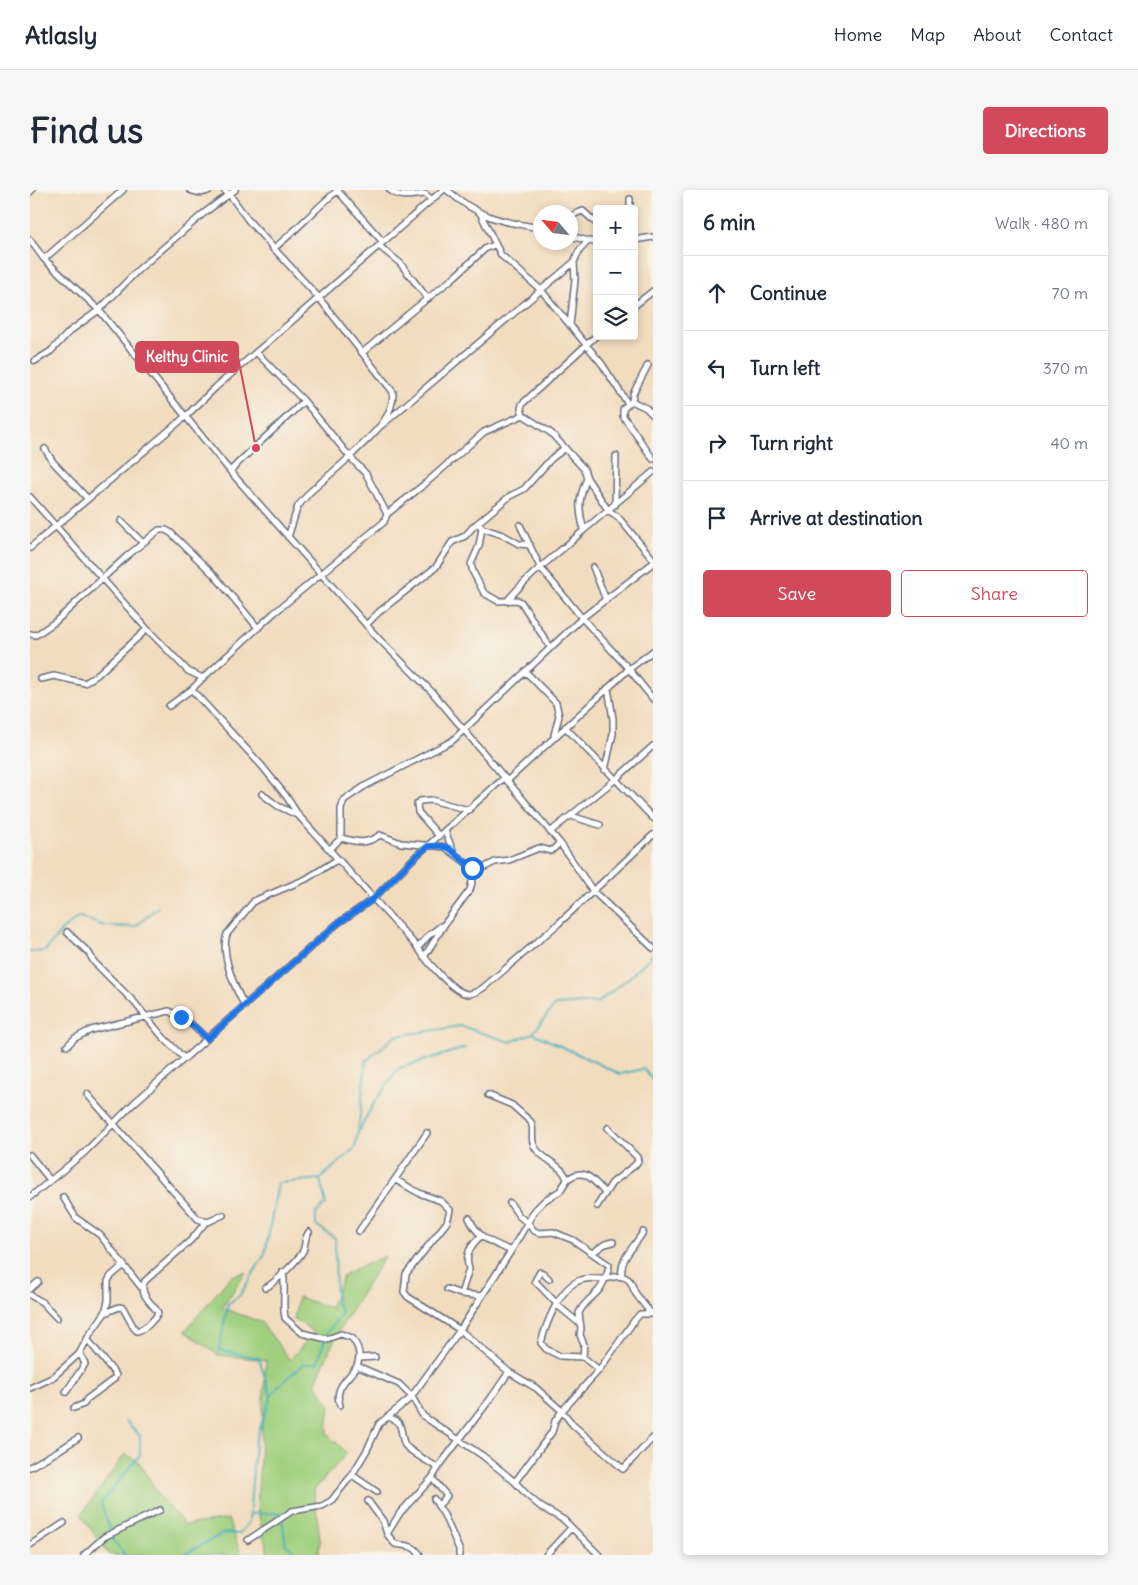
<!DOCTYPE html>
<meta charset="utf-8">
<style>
:root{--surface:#fff;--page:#f6f6f7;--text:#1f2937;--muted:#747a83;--line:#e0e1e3;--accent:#d1495b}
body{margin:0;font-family:Delius,sans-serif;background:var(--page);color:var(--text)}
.controls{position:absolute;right:15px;top:15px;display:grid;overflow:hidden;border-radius:5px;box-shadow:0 2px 8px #0003}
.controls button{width:45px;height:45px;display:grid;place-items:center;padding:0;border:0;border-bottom:1px solid var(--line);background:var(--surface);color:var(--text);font:25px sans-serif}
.compass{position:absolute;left:503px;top:15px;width:45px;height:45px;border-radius:50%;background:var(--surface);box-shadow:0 2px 8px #0003;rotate:298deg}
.stop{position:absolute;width:15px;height:15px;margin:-11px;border:4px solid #1a73e8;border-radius:50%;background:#fff}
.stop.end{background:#1a73e8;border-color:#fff;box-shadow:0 1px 5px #0008}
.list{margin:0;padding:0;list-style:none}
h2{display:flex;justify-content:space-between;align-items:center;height:65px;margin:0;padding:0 20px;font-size:21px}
h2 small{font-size:16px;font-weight:400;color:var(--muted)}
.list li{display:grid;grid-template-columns:32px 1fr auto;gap:15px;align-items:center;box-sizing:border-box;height:75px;padding:0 20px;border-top:1px solid var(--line)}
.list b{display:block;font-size:19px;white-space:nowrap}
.list em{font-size:16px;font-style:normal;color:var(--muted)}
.actions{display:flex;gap:10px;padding:15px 20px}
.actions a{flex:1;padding:11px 0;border:1px solid var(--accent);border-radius:5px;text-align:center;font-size:18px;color:var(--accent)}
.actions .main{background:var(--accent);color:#fff}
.icon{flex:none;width:28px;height:28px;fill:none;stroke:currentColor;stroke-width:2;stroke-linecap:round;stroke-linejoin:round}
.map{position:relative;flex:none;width:623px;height:1365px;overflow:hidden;border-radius:5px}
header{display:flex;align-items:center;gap:30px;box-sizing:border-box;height:70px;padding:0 25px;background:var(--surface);border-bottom:1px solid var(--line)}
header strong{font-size:24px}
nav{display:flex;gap:28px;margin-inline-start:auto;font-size:18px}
.intro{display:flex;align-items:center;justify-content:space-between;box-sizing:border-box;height:120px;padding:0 30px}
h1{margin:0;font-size:35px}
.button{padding:12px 22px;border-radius:5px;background:var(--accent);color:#fff;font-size:18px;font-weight:700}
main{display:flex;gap:30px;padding:0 30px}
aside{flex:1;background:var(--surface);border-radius:5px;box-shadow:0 2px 8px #0003}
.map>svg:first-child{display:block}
</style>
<header>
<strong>Atlasly</strong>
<nav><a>Home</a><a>Map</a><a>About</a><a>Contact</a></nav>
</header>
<div class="intro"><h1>Find us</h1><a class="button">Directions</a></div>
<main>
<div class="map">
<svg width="623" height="1365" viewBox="0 0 623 1365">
<rect width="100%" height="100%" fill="#f7f3e8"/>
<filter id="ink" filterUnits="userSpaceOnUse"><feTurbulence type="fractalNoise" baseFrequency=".02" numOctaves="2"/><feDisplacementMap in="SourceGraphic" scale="10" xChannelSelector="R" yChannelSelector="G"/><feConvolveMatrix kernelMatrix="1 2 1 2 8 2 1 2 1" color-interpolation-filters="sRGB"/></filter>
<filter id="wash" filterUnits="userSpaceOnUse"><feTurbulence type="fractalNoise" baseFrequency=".0096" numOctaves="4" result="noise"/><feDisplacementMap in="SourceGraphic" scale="20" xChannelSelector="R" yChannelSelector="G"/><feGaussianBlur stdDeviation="1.12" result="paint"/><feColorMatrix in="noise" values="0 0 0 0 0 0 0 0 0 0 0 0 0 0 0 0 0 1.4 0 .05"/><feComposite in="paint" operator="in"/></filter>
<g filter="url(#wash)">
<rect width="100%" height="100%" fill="#f2dcbe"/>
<path fill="#a0d07f" stroke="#5e806e" d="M 355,1066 L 308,1142 L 285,1193 L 300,1215 L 297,1243 L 317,1263 L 284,1300 L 290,1350 L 289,1365 L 79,1365 L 51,1325 L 95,1264 L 109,1272 L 130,1307 L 155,1335 L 198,1329 L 211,1364 L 238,1364 L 227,1318 L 236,1170 L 188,1165 L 155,1141 L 201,1086 L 216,1082 L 192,1118 L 231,1132 L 260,1170 L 284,1142 L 264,1129 L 268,1107 L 300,1118 L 314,1084 Z"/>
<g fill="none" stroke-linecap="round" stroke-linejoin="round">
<path stroke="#3fafba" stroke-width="2" d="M 0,762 L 15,761 L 33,739 L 49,727 L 75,736 L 105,737 L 128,717
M 503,843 L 525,815 L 569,812 L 601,786 L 623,764
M 330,940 L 342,916 L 369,878 L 435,858
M 241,1207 L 249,1195 L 274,1174 L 287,1173 L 297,1143 L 312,1123 L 306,1112 L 305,1048 L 286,1035 L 286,1023 L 296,1014 L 290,989
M 220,1324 L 251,1323 L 256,1355 L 270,1365
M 95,1365 L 83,1350 L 71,1313 L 110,1265 L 110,1246 L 96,1231
M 153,1365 L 194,1343 L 209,1344 L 219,1332 L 225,1252 L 241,1207 L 229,1168 L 189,1160 L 198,1114 L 210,1105 L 235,1064 L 248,993 L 290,989 L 325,958 L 328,942 L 336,871 L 365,846 L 431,836 L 480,852 L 503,843 L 590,884 L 614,879 L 623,891"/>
</g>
</g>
<g filter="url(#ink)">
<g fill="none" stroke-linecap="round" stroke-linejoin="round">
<g stroke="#666c80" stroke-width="8">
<path id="minor" d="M 160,0 C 168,3 173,4 180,0
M 307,0 L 353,52
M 360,0 C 369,9 383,5 395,4 L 402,10
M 417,0 C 448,27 471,32 510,38
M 0,2 L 2,0
M 600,9 L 600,19
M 540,27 L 547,23 L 553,21 L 567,34
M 540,46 L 567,53
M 0,50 L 14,69 L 69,120 L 200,281 L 347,447 L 401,501 L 530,653 L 563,701 L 623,758
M 604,50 L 623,47
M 558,51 L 549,61 L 544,72 L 511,100 L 572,174 L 598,214
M 349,56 L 370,73 L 398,109
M 243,59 C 266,41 285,19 307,1
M 14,69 L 93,0
M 604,116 L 623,101
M 540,135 L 545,90 L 544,72
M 567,145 L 492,214 L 491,219 L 493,225 L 521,243 L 554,279 L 557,288 L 578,320 L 588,327 L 623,369
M 226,162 L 274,211 L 320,267 L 280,302 L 268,316 L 258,347
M 332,163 L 382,121 L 422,89 L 456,58 L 465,55
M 5,171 L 21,161 L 40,141 L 69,120 L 109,79 L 174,23 L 205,0
M 602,211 L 603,204 L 618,175
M 623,225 L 616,218 L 602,211 L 593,219 L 593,226 L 623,269
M 352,235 L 511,100 L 471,65 L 450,23
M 15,259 L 23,272 L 58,309
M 200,281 C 224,257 249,235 274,211
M 0,307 L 117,439 L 158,481 L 173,488 L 244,423 L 354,332 L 357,324 L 336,284 L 320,267 C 337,248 364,231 363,202 L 289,108 L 218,30 L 200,5 L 194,0
M 585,315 L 586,266
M 357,324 L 396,293 L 454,242 L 493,225
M 91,331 L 113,353
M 448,333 L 452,338 L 449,356 L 441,374 L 443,382 L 454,403 L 468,411 L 487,410 L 491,412 L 520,457
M 452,338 L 473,345 L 489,354 L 500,355
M 554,340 L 623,282
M 0,358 L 156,226 L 186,197 L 413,0
M 623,373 L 552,428 L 599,479 L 623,509
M 563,377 L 576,410
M 477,411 C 500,383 528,364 554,340 C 548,318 548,310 557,288
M 336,435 L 349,422 L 406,377 L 422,352 L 435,346 L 444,336 L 480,306 L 494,299 L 521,269 L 535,258
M 0,444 L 6,445 L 25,432 L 97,366 L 129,340 L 136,340 L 141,343 L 185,386 L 228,438
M 495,481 L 526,513 L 529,526 L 524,545
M 11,489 L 24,486 L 55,493 L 67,485 L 117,439
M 162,500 L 232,576 L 256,606 L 269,626 L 388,758 C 396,770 423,803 438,804 C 444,804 448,801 453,798 L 528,734 L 623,645
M 139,516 L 161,500 L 173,488
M 535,537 L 623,628
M 575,580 L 583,544 L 583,529 L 578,498
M 477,591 L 599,479 L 623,461
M 232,604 L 248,616 L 269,626
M 541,626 L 570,635
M 415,641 L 423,661
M 520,642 L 586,589 L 623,556
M 409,646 L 388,622 L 387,614 L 390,611 L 401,610 L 439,620
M 311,648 L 311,619 L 314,610 L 335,596 L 422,551 L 552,428 L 510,377 L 490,335
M 300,659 L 311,648 C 327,652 336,655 350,645 L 371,653 L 415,657 L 446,680 L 455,677 L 465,672 L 479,670 L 509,658 L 521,661 L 530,653
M 37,742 L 59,763 L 64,772 L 104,812 L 132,846 L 154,868
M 388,758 L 398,746 L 411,736
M 394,767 L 416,732 L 440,700 L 445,680
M 215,816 C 205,799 190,764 197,744 L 224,711 L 276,689 L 305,671 L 310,671
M 37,856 L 45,848 L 61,840 L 139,821 L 161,834 L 177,849
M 57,904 L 168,1029 L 178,1032 L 193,1025
M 0,965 L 20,990
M 366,990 L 389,1003 L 411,1011 L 420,1020 L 417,1032 L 376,1084 L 374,1102 L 378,1107 L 430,1140 L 479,1182 L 506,1198 L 532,1221 L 543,1235 L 593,1279 L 623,1248
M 537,990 C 554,975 564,991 575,1003
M 0,1007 L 54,963 L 104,913 L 307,734 L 343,709 L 386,666 L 474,588
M 33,1007 L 46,1028 L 70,1045 L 111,1097
M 480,1013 L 489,1026 L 499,1034 L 503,1040 L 509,1043 L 523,1042 L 543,1050 L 579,1075 C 579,1080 572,1098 568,1101 C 561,1109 553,1113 549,1123 L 551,1138 L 550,1145 L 554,1155 L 553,1167
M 567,1016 L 582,993 L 605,975 L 608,971 L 607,967 L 578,938
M 439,1028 C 449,1050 461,1051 481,1061
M 329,1041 L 397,943
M 562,1063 L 575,1054 L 583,1052
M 253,1082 C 256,1098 252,1112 255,1128 L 272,1143 L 297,1149 L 311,1144 L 322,1148 C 329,1157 331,1165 327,1176
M 592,1087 C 589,1068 604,1058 613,1042
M 519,1089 L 513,1083 L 510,1082 L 505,1091 L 527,1114
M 235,1098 C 244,1094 269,1069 273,1061 C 276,1054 274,1047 279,1042
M 0,1099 L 8,1092
M 417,1099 L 431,1104 L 452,1106 L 430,1140 L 384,1203 L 382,1207 L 393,1226 L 453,1266 L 485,1292 L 497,1305 L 511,1317 L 534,1330 L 569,1365
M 431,1104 L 439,1079 C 434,1065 441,1055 451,1046
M 0,1105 L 12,1112 L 27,1128
M 452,1106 L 481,1061 L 505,1020 L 515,1010 L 530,1001 L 537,990 C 535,977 514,970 506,959 C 499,950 505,941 501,932 L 482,915 L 458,905
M 527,1115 L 549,1133
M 75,1123 L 89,1117 L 93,1118 L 104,1138 L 107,1141 C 115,1139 124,1131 128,1123 L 127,1121 C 120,1111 108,1103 115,1091 L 161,1050 L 176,1032
M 330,1168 L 345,1167
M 569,1180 L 553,1167 L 530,1166 L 516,1159 L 511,1153 C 516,1134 530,1096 551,1090 C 559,1087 565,1089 574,1089 C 581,1088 589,1084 596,1088 C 603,1091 602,1099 606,1104 C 611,1111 617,1119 623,1125
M 0,1198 L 22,1188 L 49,1164 L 60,1144 L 75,1123 L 78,1111 L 78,1091 L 81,1086 L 94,1075
M 36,1202 L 55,1174 L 50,1163
M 310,1215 C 303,1198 318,1189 327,1176 L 369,1194 L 382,1207 L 349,1234 L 337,1260 L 322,1285 L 347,1302
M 44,1218 L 54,1214 L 57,1209 L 84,1189 L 86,1185 L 58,1150
M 357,1227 C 376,1231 369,1244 375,1255 C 381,1263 400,1272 408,1278
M 0,1277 L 28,1261 L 48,1248
M 402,1288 L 417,1306 L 408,1316
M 485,1292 L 522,1242 L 525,1231 L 532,1221 L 569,1180 L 604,1131 L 610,1124 L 621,1124
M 404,1309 L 414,1325 L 429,1359 L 429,1365
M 338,1311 L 353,1331 L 357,1344 L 365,1354 C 375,1356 384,1354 390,1365
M 357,1344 L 370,1323 L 402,1288 L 410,1275 L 461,1208 L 479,1182
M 218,1350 L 262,1321 L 292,1316 L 301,1311 L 322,1285
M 0,1355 L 34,1333
M 54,1365 L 74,1347 L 130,1320
M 516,1365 L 541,1338"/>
</g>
<use href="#minor" stroke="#fff" stroke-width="5"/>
</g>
</g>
<g fill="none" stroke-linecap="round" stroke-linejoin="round" filter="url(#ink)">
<path stroke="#1a73e8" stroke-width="6" d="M 151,827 L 166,838 L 177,849 L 307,734 L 343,709 L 386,666 L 398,656 L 411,656 L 419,658 L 442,678"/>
</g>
<path fill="none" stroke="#d1495b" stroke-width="2" d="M226 258L208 167"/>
<circle fill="#d1495b" stroke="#f7f3e8" stroke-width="2" cx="226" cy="258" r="5"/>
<rect fill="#d1495b" stroke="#d1495b" stroke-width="2" x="106" y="152" width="102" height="30" rx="5"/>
<g font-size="15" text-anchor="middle" font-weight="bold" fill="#fff">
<text x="157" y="172">Kelthy Clinic</text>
</g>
</svg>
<div class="controls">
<button>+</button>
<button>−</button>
<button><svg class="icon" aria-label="layers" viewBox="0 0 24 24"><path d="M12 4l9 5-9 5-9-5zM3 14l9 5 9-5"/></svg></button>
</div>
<svg class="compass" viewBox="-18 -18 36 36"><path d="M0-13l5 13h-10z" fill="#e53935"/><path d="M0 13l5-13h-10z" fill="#747a83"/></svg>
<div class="stop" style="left:442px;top:678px"></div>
<div class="stop end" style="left:151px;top:827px"></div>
</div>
<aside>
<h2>6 min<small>Walk · 480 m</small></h2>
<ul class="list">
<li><svg class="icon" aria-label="ahead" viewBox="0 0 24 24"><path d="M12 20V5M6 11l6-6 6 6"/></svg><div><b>Continue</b></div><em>70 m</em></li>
<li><svg class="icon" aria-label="left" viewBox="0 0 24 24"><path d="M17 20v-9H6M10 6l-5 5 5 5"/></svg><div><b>Turn left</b></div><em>370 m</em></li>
<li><svg class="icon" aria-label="right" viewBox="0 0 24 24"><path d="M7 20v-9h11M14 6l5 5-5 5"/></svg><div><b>Turn right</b></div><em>40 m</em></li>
<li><svg class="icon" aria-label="arrive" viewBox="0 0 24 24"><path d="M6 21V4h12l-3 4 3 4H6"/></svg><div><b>Arrive at destination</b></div></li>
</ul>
<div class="actions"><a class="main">Save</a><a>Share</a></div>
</aside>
</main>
